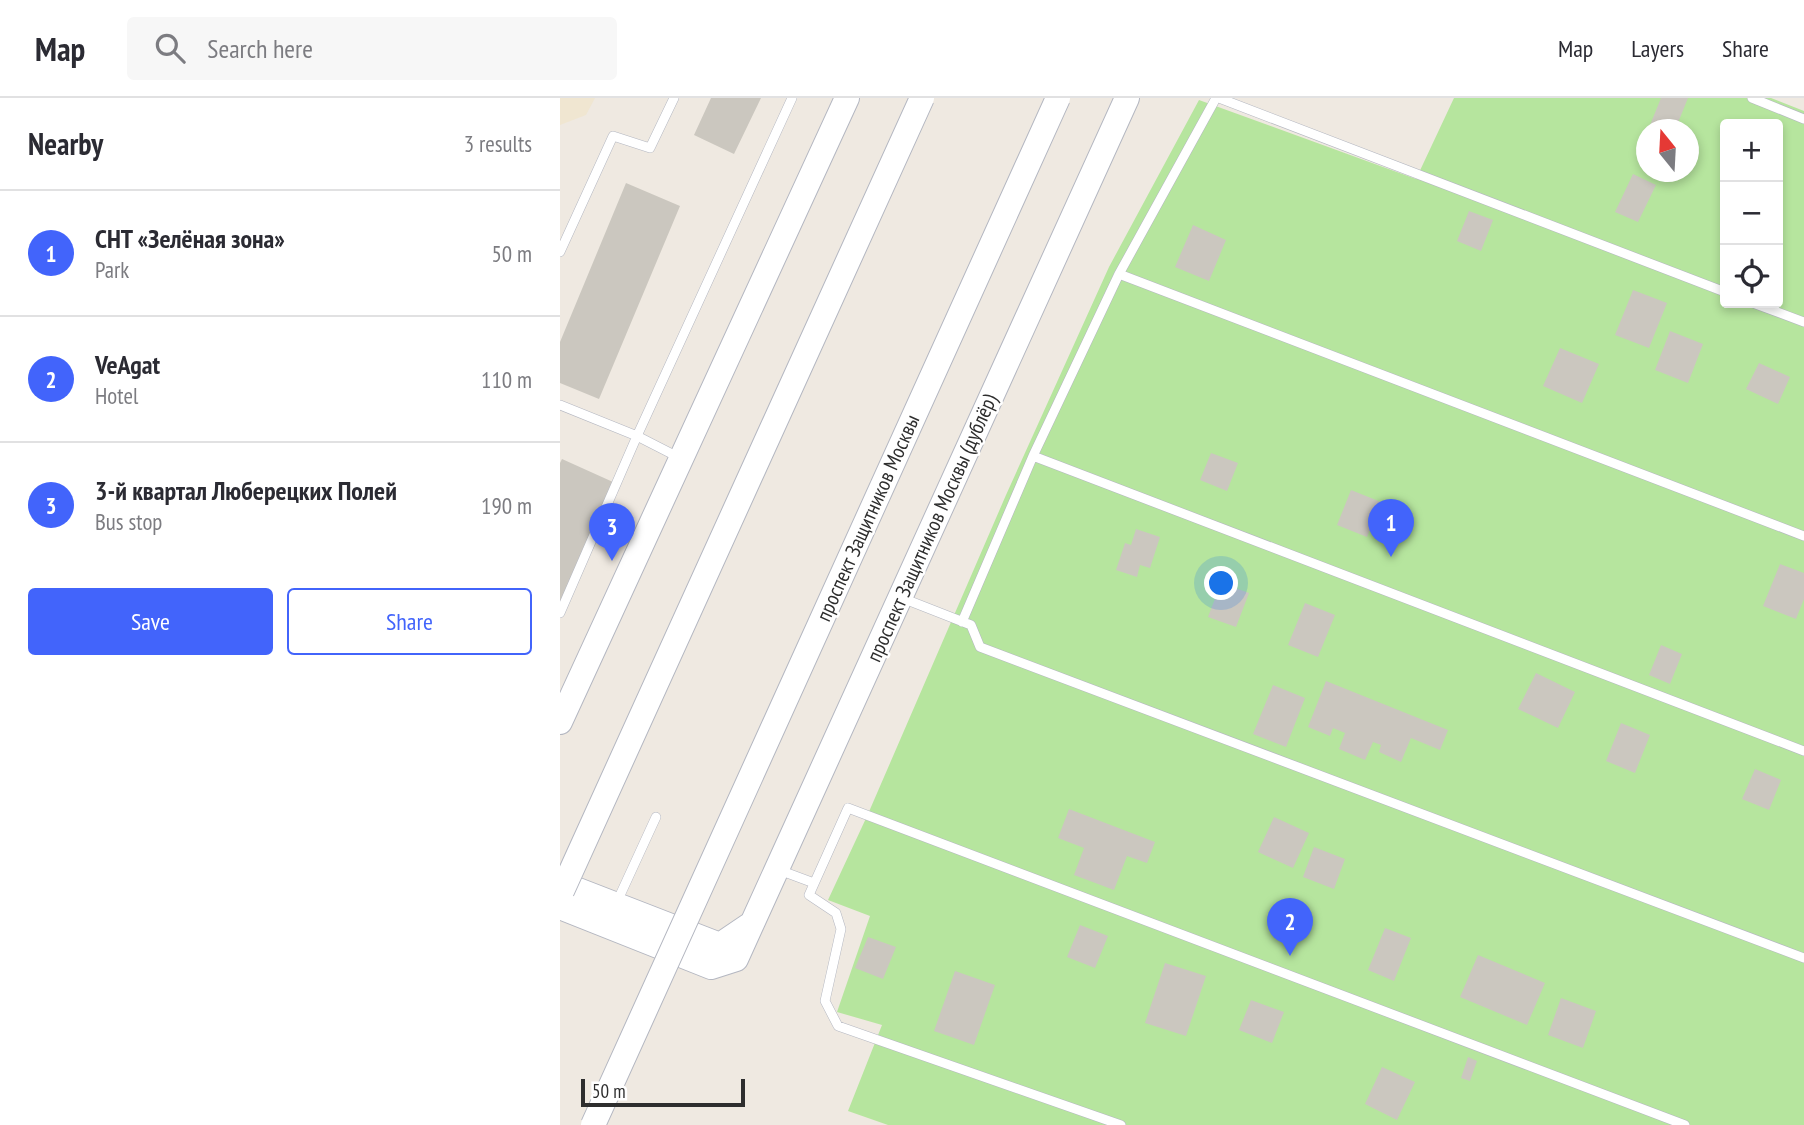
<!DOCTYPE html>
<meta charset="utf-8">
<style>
:root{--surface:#fff;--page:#f7f7f7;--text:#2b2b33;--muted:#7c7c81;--line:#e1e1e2;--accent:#4264fb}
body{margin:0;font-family:"PT Sans Narrow",sans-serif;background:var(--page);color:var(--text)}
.controls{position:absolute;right:21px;top:21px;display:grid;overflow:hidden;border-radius:7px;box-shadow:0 4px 10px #0003}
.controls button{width:63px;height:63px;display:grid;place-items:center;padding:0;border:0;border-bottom:2px solid var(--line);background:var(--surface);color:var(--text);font:35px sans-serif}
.compass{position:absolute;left:1076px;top:21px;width:63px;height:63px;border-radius:50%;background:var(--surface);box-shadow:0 4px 10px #0003;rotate:342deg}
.scale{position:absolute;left:21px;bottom:18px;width:164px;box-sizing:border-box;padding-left:7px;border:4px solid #2e2e2e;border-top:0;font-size:19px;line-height:24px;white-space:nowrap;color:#2e2e2e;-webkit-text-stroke:5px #fff;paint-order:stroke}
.you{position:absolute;left:662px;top:486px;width:24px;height:24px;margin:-18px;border:5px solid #fff;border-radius:50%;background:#1a73e8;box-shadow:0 0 0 10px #1a73e833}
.badge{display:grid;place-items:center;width:46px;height:46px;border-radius:50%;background:var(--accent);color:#fff;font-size:23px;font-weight:700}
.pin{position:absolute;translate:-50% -58px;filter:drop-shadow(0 2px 4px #0008)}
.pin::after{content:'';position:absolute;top:37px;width:24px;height:21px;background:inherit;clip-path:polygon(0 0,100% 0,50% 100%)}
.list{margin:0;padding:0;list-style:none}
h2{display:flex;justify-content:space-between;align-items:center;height:91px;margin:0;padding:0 28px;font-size:30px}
h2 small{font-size:23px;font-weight:400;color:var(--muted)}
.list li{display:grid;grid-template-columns:46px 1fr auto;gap:21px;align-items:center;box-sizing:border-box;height:126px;padding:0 28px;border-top:2px solid var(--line)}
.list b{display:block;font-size:26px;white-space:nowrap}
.list p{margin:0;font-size:23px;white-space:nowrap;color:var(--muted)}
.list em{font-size:23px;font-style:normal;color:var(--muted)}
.actions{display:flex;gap:14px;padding:21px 28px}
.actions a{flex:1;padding:16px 0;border:2px solid var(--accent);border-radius:7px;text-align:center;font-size:24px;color:var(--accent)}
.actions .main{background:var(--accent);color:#fff}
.icon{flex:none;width:38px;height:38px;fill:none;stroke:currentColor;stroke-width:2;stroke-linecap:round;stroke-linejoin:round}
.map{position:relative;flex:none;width:1244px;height:1027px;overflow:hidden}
header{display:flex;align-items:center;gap:42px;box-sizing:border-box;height:98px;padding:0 35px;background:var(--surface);border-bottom:2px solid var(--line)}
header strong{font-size:33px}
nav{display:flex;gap:38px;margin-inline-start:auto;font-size:24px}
.search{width:490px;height:63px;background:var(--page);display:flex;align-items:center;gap:18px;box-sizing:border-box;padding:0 24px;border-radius:7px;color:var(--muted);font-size:26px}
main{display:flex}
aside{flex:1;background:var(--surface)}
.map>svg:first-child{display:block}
</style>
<header>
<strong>Map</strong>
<div class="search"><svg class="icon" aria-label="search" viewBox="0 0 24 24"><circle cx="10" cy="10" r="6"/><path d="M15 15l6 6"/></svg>Search here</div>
<nav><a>Map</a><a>Layers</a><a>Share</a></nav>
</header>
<main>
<aside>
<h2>Nearby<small>3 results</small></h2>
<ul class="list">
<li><span class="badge">1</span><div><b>СНТ «Зелёная зона»</b><p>Park</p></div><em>50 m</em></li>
<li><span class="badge">2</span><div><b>VeAgat</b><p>Hotel</p></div><em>110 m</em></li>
<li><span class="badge">3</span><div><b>3-й квартал Люберецких Полей</b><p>Bus stop</p></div><em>190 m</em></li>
</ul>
<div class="actions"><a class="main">Save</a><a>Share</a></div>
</aside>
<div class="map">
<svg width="1244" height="1027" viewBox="0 0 1244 1027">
<rect width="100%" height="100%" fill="#efe9e1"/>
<path fill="#f0e6d1" d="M 0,0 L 35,0 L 26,17 L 0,27 Z"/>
<path fill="#b6e59e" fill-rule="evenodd" d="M 894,0 L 1211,0 L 1244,13 L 1244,1027 L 328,1027 L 288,1013 L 322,927 L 277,914 L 310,818 L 268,802 L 308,716 L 446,397 L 549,169 L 639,2 L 856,81 ZM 1165,26 L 1218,26 L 1218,205 L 1165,205 ZM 1086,32 L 1128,32 L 1128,74 L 1086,74 Z"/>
<path fill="#cbc7bf" d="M 151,0 L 201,0 L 174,56 L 134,37 Z
M 1101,0 L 1128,0 L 1115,32 L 1088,32 Z
M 1073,76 L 1096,87 L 1078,124 L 1055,114 Z
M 66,85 L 120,108 L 39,301 L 0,285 L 0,244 Z
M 909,113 L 933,122 L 921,153 L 897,143 Z
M 633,127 L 666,142 L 649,183 L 615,169 Z
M 1073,192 L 1107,205 L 1089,250 L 1055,237 Z
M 1110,233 L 1143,246 L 1128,285 L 1095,272 Z
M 1000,250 L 1039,266 L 1022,305 L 983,288 Z
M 1199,265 L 1230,279 L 1218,306 L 1186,291 Z
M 651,355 L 678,365 L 667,393 L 640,382 Z
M 2,361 L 53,384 L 0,506 L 0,365 Z
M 791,392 L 821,404 L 807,439 L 777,427 Z
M 576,431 L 600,439 L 590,470 L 580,467 L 577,479 L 556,472 L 565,445 L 571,447 Z
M 1220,466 L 1244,475 L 1244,501 L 1236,521 L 1203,508 Z
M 661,485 L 689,495 L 676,529 L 648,519 Z
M 745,505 L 775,517 L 758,559 L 728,547 Z
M 1101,547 L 1122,556 L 1110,586 L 1089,577 Z
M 976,575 L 1015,594 L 998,630 L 958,611 Z
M 766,583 L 888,632 L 880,652 L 851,640 L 841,664 L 819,654 L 821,647 L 813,644 L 805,662 L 779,651 L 785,635 L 773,630 L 770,638 L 748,629 Z
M 713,587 L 745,600 L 726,649 L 693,636 Z
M 1061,625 L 1090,637 L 1075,675 L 1046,663 Z
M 1195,671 L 1221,682 L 1209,712 L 1182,701 Z
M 509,711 L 595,744 L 587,765 L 567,758 L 554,792 L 514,777 L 524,750 L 498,740 Z
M 714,719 L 749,735 L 733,770 L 698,754 Z
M 754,749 L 785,761 L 774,791 L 743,779 Z
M 520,827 L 548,838 L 535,870 L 507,859 Z
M 825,830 L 851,840 L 834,883 L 808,872 Z
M 308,839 L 336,849 L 323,881 L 295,870 Z
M 918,857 L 985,885 L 967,927 L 900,899 Z
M 605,865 L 646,878 L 626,938 L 585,925 Z
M 395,873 L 435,887 L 414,947 L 374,933 Z
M 1001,900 L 1036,913 L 1023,950 L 988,937 Z
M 691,902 L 724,914 L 712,945 L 679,932 Z
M 908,959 L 917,963 L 910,983 L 901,980 Z
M 822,969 L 855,984 L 837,1022 L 805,1006 Z"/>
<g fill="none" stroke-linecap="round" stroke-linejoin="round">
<g stroke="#b4b7c1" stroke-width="10">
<path id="lane" d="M 659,0 L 1165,194
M 1192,0 L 1244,21
M 0,154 L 53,38 L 90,50 L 114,0
M 559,176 L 1244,438
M 1193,205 L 1244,224
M 0,307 L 77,338 L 120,360
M 473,358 L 1244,653
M 342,500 L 411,527 L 420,549 L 1244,860
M 0,515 L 77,338 L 232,0
M 402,524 L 473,358 L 559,176 L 656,0
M 219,772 L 254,785
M 56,806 L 96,719
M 561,1027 L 278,928 L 265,903 L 281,831 L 276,815 L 249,797 L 288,710 L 1125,1027"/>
</g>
<g stroke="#b4b7c1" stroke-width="26">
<path id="secondary" d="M 0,624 L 287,0
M 0,785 L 160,847 L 191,826
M 0,809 L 151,869 L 176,861 L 567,0"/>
</g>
<use href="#lane" stroke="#fff" stroke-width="9"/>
<use href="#secondary" stroke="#fff" stroke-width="24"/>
<g stroke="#b4b7c1" stroke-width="26" stroke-linecap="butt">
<path id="secondary-bridge" d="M 2,793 L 362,0
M 33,1027 L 498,0"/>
</g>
<use href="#secondary-bridge" stroke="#fff" stroke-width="24"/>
</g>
<g text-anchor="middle" stroke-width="5" stroke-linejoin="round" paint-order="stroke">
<g font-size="21" fill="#2e2e2e" stroke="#fff">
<text transform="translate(308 420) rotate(-66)" y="7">проспект Защитников Москвы</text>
<text transform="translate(372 430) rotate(-66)" y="7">проспект Защитников Москвы (дублёр)</text>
</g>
</g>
</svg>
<div class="controls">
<button>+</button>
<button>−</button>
<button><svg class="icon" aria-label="locate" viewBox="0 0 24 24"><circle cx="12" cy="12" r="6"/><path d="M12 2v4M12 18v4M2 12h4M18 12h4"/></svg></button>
</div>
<svg class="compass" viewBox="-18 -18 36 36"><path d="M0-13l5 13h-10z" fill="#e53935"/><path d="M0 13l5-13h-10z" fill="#7c7c81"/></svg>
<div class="scale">50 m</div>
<div class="you"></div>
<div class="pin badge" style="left:831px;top:459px">1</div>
<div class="pin badge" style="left:730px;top:858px">2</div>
<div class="pin badge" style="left:52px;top:463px">3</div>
</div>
</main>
